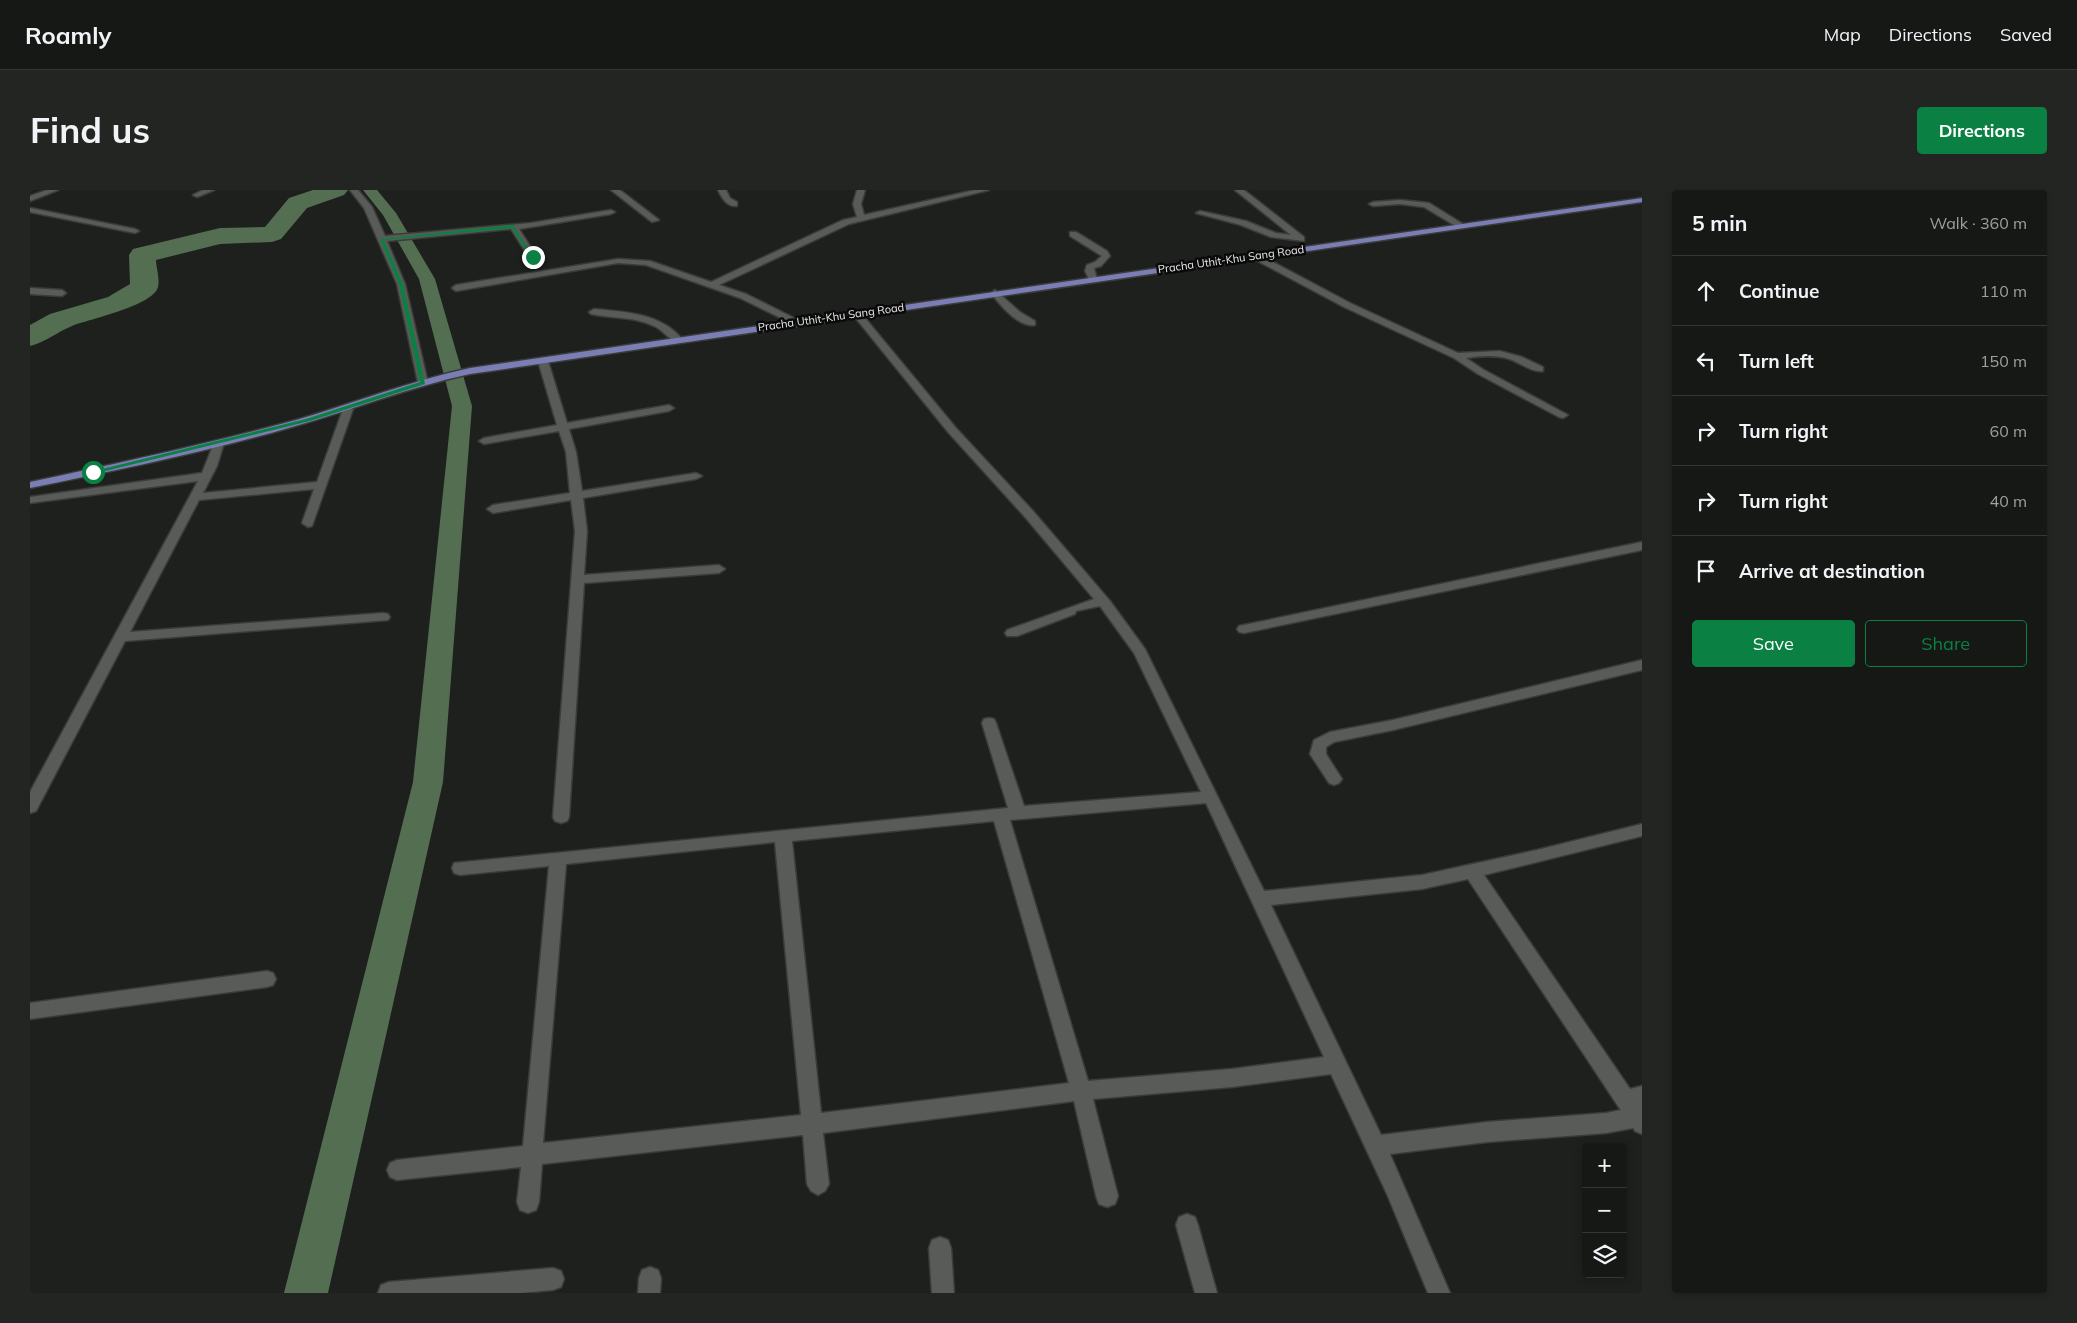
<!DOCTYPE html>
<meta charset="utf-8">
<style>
:root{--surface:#161816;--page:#232523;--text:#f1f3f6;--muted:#9ea0a1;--line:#353735;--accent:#0b8043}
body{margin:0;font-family:Mulish,sans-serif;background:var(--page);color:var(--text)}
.controls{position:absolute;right:15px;bottom:15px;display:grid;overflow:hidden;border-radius:5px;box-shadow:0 2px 8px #0003}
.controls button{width:45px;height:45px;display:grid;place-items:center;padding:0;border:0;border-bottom:1px solid var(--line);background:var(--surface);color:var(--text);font:25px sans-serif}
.stop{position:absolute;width:15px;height:15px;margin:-11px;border:4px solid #0b8043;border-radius:50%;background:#fff}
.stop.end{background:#0b8043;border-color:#fff;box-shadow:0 1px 5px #0008}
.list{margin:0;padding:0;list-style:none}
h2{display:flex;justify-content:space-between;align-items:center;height:65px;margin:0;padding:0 20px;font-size:21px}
h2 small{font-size:16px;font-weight:400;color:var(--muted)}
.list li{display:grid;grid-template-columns:32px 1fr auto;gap:15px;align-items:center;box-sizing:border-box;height:70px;padding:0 20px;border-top:1px solid var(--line)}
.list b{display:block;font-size:19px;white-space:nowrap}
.list em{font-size:16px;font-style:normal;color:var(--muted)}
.actions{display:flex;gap:10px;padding:15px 20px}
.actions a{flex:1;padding:11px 0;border:1px solid var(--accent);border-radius:5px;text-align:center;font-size:18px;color:var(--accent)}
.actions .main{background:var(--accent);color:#fff}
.icon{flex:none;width:28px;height:28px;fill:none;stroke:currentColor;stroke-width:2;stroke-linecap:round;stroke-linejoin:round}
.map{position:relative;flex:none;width:1612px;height:1103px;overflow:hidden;border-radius:5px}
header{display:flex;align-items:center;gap:30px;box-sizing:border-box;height:70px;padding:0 25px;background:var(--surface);border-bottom:1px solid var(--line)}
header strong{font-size:24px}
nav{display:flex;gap:28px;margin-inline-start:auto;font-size:18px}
.intro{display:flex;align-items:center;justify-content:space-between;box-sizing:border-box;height:120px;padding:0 30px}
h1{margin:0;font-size:35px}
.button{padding:12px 22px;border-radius:5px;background:var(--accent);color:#fff;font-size:18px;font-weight:700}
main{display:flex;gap:30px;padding:0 30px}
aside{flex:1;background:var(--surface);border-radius:5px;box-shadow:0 2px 8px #0003}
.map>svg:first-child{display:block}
</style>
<header>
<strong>Roamly</strong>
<nav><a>Map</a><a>Directions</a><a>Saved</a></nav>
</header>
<div class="intro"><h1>Find us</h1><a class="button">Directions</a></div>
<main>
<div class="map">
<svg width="1612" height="1103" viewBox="0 0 1612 1103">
<rect width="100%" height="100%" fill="#1e201e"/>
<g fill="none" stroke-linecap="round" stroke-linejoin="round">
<path fill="#546e52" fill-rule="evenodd" d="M 333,0 L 347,0 L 366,23 L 405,89 L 442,216 L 413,592 L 298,1103 L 254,1103 L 383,592 L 422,216 L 389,89 L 353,25 Z"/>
<path fill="#546e52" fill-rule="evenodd" d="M 283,0 L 318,0 L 314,5 L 277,18 L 251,49 L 242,52 L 190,54 L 126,70 C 126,77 130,89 128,97 C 123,116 59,129 42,136 C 27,142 16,152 0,156 L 0,135 L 20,124 L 78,107 L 100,94 L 99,65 L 103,59 L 190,38 L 235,37 L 259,8 Z"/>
<g stroke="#3a3c3a" stroke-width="3">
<path id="minor" d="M 17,0 L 28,0 L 0,11 L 0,6 Z
M 173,0 L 184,0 L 167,7 L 163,5 Z
M 320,0 L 328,0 L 342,17 L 355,46 L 501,33 L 581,20 L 585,22 L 581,24 L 489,39 L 507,67 L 503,69 L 500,69 L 481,39 L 357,51 L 375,94 L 398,193 L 393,196 L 388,193 L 367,94 L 334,18 Z
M 581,0 L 590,0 L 629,30 L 622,32 Z
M 688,0 L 696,0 L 700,8 L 707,12 L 707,16 C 697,17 692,8 688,0 Z
M 827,0 L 835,0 L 831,14 L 834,25 L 945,0 L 959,0 L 819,34 L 689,95 L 716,104 L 768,130 L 768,134 L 765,135 L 710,108 L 616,75 L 588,73 L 426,101 L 422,98 L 426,95 L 588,69 L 620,71 L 681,92 L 813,30 L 827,27 L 823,14 Z
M 1205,0 L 1214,0 L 1274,47 L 1274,51 L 1241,47 L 1211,35 L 1166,23 L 1170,21 L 1216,31 L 1246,43 L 1261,45 Z
M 1370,10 L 1399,13 L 1436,36 L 1429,38 L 1394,17 L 1370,14 L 1343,16 L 1339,14 L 1343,12 Z
M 0,18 L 105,39 L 109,41 L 105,43 L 0,22 Z
M 1040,42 L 1046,42 L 1077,61 L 1080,66 L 1071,76 L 1064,78 L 1067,89 L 1066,91 L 1060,91 L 1055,81 L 1057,75 L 1065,72 L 1072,66 L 1040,46 Z
M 1222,64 L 1228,64 L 1320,113 L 1428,163 L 1470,161 L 1492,167 L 1513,177 L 1513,181 C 1502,183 1488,171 1476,168 C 1463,165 1449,166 1436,168 L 1454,180 L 1538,225 L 1533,228 L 1529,227 L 1448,184 L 1424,168 L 1314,117 L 1222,68 Z
M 0,98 L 32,100 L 36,103 L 32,106 L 0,104 Z
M 965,100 L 990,122 L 1005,131 L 1005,135 C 989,138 970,115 961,103 Z
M 564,119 C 596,122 631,123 653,150 L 651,152 C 642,154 634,141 626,137 C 605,126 583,129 561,124 L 559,122 Z
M 827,121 L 830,122 L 926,238 L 1003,321 L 1080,411 L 1115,459 L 1234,701 L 1392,685 L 1507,660 L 1612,634 L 1612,646 L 1454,685 L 1600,899 L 1612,896 L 1612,944 L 1605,941 L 1603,938 L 1576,943 L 1457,952 L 1360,964 L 1420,1103 L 1398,1103 L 1357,1004 L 1301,884 L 1202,897 L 1063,909 L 1088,1006 L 1085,1014 L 1077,1017 L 1069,1014 L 1066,1006 L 1044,911 L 793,943 L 799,994 L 795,1001 L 788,1005 L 781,1001 L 777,994 L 773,945 L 512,974 L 509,1012 L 506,1020 L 498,1023 L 490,1020 L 487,1012 L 491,977 L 367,990 L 360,987 L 357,980 L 360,973 L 367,970 L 493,956 L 519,676 L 430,685 L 424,683 L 422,678 L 424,673 L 978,618 L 952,533 L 954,529 L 959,528 L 964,529 L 966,533 L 994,616 L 1171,602 L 1104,463 L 1070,416 L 1046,421 L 1045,424 L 987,446 L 977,446 L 975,443 L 977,440 L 1064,409 L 995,327 L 918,242 L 824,126 L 824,122 ZM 1176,613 L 1294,867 L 1202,879 L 1058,891 L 980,630 ZM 964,631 L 1039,893 L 791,923 L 762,651 ZM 745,652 L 771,925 L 513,953 L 536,674 ZM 1438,689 L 1588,916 L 1591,920 L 1576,923 L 1457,932 L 1351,945 L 1241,715 L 1392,699 Z
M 513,168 L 518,171 L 537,233 L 639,215 L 644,218 L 639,221 L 539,239 L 546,262 L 552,301 L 666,283 L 672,286 L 666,289 L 553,308 L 557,341 L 554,385 L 689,375 L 695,379 L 689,383 L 554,393 L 539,627 L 537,631 L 531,633 L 525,631 L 523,627 L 545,341 L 541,310 L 463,323 L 457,319 L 463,315 L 540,303 L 536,262 L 529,241 L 454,254 L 449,251 L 454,248 L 527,235 L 508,171 Z
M 318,216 L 323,219 L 282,336 L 278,337 L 272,333 L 284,299 L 169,310 L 100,442 L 353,423 L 358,424 L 360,427 L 358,430 L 95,451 L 6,621 L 0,623 L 0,602 L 168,291 L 0,313 L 0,307 L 172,283 L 184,253 L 189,250 L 194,253 L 187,276 L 173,303 L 287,292 L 313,219 Z
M 1612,352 L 1612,360 L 1214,443 L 1209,442 L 1207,439 L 1209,436 L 1214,435 Z
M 1612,470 L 1612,480 L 1363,540 L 1304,552 L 1296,557 L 1296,564 L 1312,589 L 1309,593 L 1304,595 L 1299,593 L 1280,564 L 1284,550 L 1300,542 L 1363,530 Z
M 237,781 L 243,783 L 246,789 L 243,795 L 237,797 L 0,829 L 0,813 Z
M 1157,1024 L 1165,1027 L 1168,1035 L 1187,1103 L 1165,1103 L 1146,1035 L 1149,1027 Z
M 910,1047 L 918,1050 L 921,1058 L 924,1103 L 902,1103 L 899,1058 L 902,1050 Z
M 620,1077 L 628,1080 L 631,1088 L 630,1103 L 608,1103 L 609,1088 L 612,1080 Z
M 523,1078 L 531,1081 L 534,1089 L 531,1097 L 523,1100 L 491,1103 L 348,1103 L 351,1095 L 359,1092 Z"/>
</g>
<g stroke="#3a3c3a" stroke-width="3">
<path id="major" d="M 1612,8 L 1612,12 L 440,184 C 379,197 322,220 262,237 C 176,262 88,280 0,298 L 0,292 C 89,273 178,254 266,230 C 324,213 380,191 440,178 Z"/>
</g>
<use href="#minor" fill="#595b59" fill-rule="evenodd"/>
<use href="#major" fill="#7b7db5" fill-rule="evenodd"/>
</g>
<path fill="#0b8043" d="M 483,35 L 504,68 L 501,68 L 482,38 L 354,50 L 373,94 L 395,194 L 280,231 L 63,284 L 60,282 L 276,229 L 390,192 L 369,94 L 350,49 Z"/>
<g text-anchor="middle" stroke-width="5" stroke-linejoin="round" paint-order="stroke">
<g font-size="11" fill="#ebeceb" stroke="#090a09">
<text transform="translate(1201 69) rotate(-8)" y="4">Pracha Uthit-Khu Sang Road</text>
<text transform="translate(801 127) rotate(-8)" y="4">Pracha Uthit-Khu Sang Road</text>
</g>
</g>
</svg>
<div class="controls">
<button>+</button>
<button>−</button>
<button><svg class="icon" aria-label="layers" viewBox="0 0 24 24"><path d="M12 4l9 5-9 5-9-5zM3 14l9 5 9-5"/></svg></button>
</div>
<div class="stop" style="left:63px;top:282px"></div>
<div class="stop end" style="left:503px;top:67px"></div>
</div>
<aside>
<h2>5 min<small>Walk · 360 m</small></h2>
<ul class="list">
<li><svg class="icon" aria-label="ahead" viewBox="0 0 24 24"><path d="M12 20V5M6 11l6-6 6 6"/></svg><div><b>Continue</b></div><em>110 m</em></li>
<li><svg class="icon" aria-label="left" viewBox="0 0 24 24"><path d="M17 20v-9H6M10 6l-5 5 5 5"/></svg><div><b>Turn left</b></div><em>150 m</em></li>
<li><svg class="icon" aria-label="right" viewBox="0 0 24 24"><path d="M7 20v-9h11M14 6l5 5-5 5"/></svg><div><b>Turn right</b></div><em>60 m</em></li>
<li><svg class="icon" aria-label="right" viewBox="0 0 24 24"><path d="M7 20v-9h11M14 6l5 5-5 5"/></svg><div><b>Turn right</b></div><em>40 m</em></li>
<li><svg class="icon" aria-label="arrive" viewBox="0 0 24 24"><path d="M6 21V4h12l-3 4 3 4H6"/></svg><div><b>Arrive at destination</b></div></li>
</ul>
<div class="actions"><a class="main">Save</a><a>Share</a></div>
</aside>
</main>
